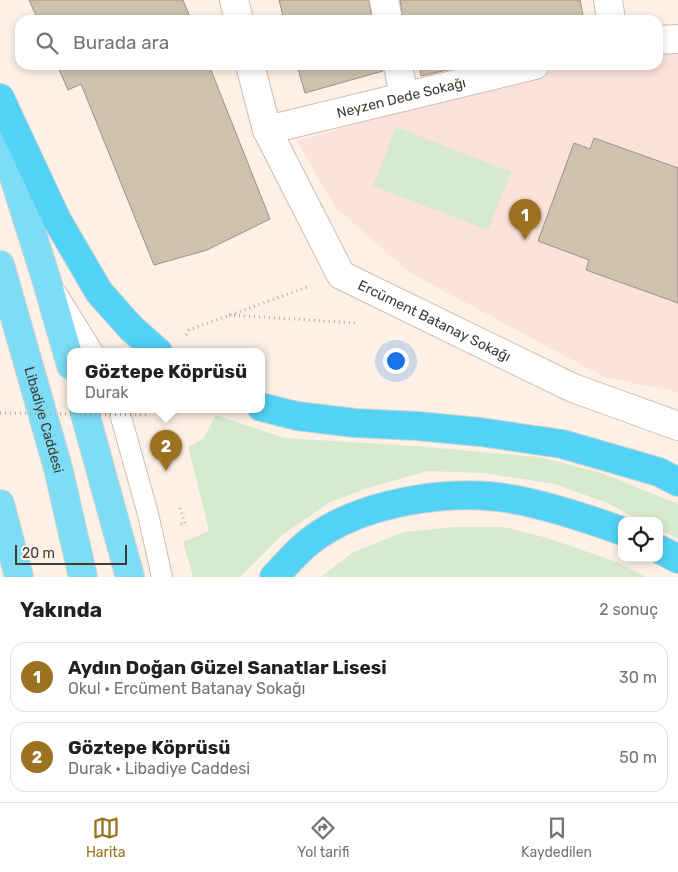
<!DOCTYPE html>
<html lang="tr">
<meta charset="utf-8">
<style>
:root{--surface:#fff;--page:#f2f2f2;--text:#202124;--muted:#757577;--line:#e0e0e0;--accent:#9c711f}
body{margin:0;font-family:Rubik,sans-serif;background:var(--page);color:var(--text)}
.controls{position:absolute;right:15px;bottom:15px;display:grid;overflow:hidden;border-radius:10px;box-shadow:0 2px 8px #0003}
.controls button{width:45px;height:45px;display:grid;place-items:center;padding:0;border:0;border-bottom:1px solid var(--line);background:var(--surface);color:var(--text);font:25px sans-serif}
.scale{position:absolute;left:15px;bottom:12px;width:112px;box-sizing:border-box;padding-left:5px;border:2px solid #423b35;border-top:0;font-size:14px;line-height:18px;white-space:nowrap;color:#423b35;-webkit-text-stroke:4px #fcf0e7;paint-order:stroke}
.you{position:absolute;left:395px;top:360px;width:18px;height:18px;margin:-12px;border:4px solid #fff;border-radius:50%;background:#1a73e8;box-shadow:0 0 0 8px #1a73e833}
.badge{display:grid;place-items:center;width:32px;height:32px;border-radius:50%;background:var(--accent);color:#fff;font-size:16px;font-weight:700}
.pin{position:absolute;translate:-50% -41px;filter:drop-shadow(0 1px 2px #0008)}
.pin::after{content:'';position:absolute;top:26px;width:18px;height:15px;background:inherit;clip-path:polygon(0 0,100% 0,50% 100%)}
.popup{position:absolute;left:67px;top:348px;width:198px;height:65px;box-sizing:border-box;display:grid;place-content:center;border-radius:10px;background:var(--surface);filter:drop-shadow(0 1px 4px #0005);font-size:16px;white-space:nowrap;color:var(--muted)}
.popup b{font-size:19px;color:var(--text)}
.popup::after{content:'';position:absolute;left:50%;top:100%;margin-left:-10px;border:10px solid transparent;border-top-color:var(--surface)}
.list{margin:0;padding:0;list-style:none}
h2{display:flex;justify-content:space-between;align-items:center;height:65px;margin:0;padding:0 20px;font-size:21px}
h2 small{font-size:16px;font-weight:400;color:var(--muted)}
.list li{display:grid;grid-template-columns:32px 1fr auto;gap:15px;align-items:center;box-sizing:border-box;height:70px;margin:0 10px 10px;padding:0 10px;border:1px solid var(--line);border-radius:15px}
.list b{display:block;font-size:19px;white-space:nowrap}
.list p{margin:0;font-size:16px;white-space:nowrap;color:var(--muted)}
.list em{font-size:16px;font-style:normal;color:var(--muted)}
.icon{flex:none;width:28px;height:28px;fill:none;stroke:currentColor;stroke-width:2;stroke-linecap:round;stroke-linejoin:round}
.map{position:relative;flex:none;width:678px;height:577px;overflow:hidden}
.search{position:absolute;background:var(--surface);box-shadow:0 2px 8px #0003;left:15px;right:15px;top:15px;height:55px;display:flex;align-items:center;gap:12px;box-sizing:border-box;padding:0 18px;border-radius:15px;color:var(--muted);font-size:19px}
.sheet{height:225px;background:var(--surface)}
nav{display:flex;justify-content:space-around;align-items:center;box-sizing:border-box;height:70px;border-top:1px solid var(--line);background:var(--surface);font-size:14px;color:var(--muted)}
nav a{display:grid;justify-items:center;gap:2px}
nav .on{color:var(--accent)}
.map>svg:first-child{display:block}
</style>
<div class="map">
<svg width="678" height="577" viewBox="0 0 678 577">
<rect width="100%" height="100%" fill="#fcf0e7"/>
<path fill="#fbe3d9" d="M 678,48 L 678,392 L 604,377 L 409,272 L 335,207 L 297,141 L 572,65 L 658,65 L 658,49 Z"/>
<path fill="#d8eacd" d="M 396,127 L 511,172 L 488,230 L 373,186 Z
M 216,415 L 284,438 L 416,446 L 539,457 L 602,473 L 678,504 L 678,539 L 659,530 L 659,521 L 641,521 L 607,503 L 555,484 L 483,473 L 428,471 L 371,487 L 330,502 L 281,536 L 240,577 L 193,577 L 183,542 L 209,531 L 188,447 L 203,439 Z
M 455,527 L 504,527 L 547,538 L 617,562 L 646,577 L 321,577 L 352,553 L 403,532 Z"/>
<path fill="#cec2af" stroke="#9e9280" d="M 29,0 L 183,0 L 191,20 L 38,20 Z
M 279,0 L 369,0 L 372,20 L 284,20 Z
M 400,0 L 580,0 L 584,20 L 403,20 Z
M 57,65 L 209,65 L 270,219 L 207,250 L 154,265 L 81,84 L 68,90 Z
M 297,65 L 383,65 L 383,71 L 305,93 Z
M 419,65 L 469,65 L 421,76 Z
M 594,138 L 678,168 L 678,303 L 586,270 L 589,260 L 538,241 L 574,143 L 590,149 Z"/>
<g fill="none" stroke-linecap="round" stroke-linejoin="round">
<g stroke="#d0bdaf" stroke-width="22">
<path id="service" d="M 57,294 L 93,352
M 119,410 L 148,514 L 162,577"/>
</g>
<g stroke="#d0bdaf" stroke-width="30">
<g id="minor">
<path d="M 384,0 L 388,20"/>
<path d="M 608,0 L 611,20"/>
<path d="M 658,40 L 678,39"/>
<path d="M 398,65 L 404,97"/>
<path id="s1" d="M 267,130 L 535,65"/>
</g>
</g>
<g stroke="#d0bdaf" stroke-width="30">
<g id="tertiary">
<path d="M 234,0 L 239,20"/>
<path id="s2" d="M 250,65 L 267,130 L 341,275 L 573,388 L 678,426"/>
</g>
</g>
<g stroke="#d2d0cf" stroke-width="30">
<g id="primary">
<path d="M 0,133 L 45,275 L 71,365"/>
<path id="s3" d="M 0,265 L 58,468 L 83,577"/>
<path d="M 84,410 L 130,577"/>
<path d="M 0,504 L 19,577"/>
</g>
</g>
<g stroke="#d2d0cf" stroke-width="30">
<path id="trunk" d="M 0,98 L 57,220 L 99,292 L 131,328 L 158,352
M 261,407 L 297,416 L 355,423 L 417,426 L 480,432 L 562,444 L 659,472 L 678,482
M 659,549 L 678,559
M 274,577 C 285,566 296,552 309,542 C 359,502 450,488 512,499 C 550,506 586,518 622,531"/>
</g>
<path stroke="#b7ada5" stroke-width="3" stroke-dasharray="1 4" stroke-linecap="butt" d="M 229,315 L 358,323
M 186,335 L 189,330 L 310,286
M 180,508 L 185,524 L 180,524"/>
<use href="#service" stroke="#fff" stroke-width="20"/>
<use href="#minor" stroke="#fff" stroke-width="28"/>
<use href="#tertiary" stroke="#fff" stroke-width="28"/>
<use href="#primary" stroke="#7dddf7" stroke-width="28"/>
<use href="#trunk" stroke="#52d2f4" stroke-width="28"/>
<path stroke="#b7ada5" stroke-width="3" stroke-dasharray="1 4" stroke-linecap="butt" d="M 0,413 L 150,415"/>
</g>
<g text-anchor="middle" stroke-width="4" stroke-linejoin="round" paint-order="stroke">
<g font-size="14" fill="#423b35" stroke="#fcf0e7">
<text dy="5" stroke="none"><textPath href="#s1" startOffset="138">Neyzen Dede Sokağı</textPath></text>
<text dy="5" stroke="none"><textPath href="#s2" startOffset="334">Ercüment Batanay Sokağı</textPath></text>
<text dy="5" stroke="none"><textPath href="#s3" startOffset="161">Libadiye Caddesi</textPath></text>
</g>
</g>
</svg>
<div class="controls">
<button><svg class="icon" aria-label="locate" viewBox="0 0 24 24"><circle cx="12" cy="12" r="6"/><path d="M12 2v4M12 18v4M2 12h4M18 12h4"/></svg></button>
</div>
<div class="scale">20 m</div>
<div class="you"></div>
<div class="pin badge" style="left:525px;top:240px">1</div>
<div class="pin badge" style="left:166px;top:471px">2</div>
<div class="popup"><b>Göztepe Köprüsü</b>Durak</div>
<div class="search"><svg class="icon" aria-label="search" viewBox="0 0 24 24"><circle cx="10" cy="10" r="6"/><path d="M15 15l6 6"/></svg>Burada ara</div>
</div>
<section class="sheet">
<h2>Yakında<small>2 sonuç</small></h2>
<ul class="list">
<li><span class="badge">1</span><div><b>Aydın Doğan Güzel Sanatlar Lisesi</b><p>Okul · Ercüment Batanay Sokağı</p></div><em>30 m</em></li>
<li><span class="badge">2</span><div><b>Göztepe Köprüsü</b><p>Durak · Libadiye Caddesi</p></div><em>50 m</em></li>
</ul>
</section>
<nav>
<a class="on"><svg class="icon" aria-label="map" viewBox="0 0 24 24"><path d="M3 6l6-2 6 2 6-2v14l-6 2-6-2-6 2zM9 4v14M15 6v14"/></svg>Harita</a>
<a><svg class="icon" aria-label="directions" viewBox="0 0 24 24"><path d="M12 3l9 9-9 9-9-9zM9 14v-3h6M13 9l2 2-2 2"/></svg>Yol tarifi</a>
<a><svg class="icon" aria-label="saved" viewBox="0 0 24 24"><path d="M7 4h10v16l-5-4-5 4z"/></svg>Kaydedilen</a>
</nav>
